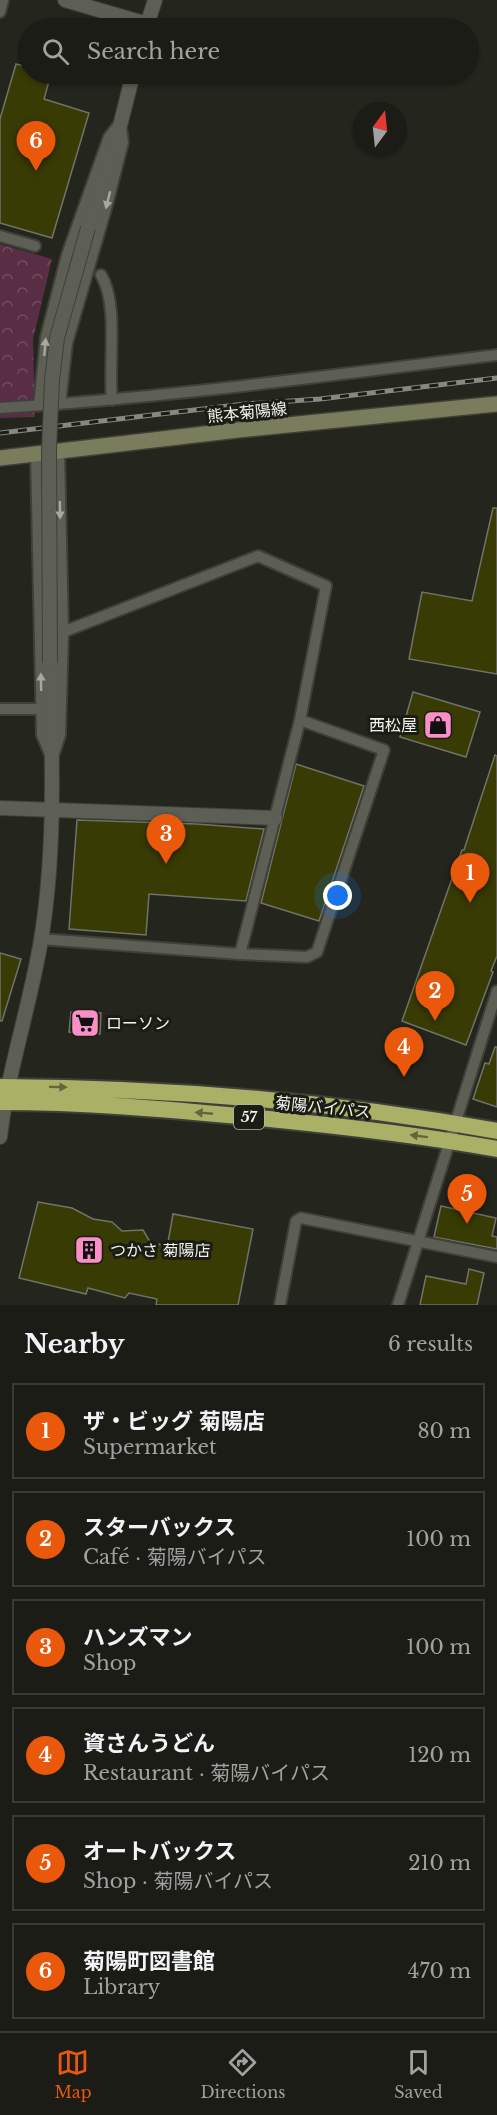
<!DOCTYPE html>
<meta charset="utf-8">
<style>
:root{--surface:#1b1c15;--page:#24251e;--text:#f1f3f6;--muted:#a0a1a0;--line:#393a34;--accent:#ea580c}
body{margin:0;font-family:"Libre Baskerville","Noto Sans JP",serif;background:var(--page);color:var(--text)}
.compass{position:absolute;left:353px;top:102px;width:54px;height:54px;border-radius:50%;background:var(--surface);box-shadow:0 2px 4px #0004;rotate:15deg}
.you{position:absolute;left:338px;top:896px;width:21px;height:21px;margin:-15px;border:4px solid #fff;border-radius:50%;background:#1a73e8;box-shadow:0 0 0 9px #1a73e833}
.badge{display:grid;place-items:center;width:39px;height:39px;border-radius:50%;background:var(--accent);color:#fff;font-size:20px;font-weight:700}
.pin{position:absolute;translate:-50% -50px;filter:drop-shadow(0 2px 3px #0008)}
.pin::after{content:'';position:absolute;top:32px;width:21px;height:18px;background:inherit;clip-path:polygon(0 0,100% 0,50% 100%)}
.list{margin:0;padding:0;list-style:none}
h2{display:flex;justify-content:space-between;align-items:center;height:78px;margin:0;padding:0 24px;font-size:26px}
h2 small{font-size:20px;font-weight:400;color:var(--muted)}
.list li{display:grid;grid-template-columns:39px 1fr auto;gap:18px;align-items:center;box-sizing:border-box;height:96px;margin:0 12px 12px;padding:0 12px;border:2px solid var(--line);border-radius:0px}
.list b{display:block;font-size:22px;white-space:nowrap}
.list p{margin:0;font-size:20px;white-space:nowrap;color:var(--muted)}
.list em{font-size:20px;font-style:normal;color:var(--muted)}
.icon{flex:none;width:33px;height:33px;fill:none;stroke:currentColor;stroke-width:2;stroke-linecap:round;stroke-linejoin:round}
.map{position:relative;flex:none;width:497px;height:1305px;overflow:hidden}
.search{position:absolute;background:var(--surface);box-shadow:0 2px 4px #0004;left:18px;right:18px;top:18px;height:66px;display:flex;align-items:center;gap:15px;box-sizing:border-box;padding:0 21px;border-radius:33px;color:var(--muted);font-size:22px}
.sheet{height:726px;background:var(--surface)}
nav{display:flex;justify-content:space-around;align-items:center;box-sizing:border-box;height:84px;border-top:2px solid var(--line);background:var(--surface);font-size:16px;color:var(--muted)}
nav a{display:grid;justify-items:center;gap:3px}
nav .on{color:var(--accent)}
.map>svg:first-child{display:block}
</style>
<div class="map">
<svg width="497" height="1305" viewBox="0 0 497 1305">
<defs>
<pattern id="park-crowns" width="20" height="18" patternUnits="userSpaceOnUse" patternTransform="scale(1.5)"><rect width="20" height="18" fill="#592e45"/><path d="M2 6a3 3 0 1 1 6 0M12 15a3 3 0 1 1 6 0" fill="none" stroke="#714d60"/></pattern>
</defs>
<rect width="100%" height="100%" fill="#24251c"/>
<path fill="url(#park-crowns)" d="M 0,244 L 52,259 L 33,339 L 35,417 L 0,418 Z"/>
<path fill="#393b05" stroke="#717268" stroke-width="1.5" d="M 16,64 L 28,67 L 28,74 L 51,74 L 44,99 L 89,113 L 52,238 L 0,223 L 0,119 Z
M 493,508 L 497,508 L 497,674 L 409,659 L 422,592 L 472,601 Z
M 413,692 L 480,712 L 466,757 L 400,737 Z
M 495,755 L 497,756 L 497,956 L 491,971 L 493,972 L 466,1045 L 402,1021 L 462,850 L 464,850 Z
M 296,764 L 364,786 L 319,921 L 261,903 Z
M 77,820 L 197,824 L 264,829 L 246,901 L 149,894 L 146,935 L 69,929 Z
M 0,953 L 21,959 L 2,1021 L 0,1021 Z
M 71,1012 L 101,1013 L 100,1034 L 69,1032 Z
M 495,1047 L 497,1047 L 497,1107 L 473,1099 L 485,1063 L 489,1064 Z
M 38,1202 L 72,1208 L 93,1219 L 112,1222 L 122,1231 L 143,1230 L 155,1250 L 159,1244 L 167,1248 L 173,1214 L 253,1229 L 238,1305 L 156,1305 L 157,1299 L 129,1293 L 125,1298 L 88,1288 L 86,1294 L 19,1278 Z
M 441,1206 L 496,1218 L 492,1236 L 497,1237 L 497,1249 L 434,1237 Z
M 469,1269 L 484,1273 L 477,1305 L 420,1305 L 426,1276 L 466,1284 Z"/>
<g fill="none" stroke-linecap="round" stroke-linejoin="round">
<g stroke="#40403a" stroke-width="14">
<path id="minor" d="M 0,12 L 3,0
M 0,236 L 35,246
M 101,275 C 119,304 108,364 112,400
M 60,404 L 67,343 L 107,205 L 123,142 L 121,128
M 39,405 L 46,337 L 67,255 L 109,137 L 117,127
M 0,408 C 166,398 332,375 497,355
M 36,454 L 42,735 L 50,754
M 63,632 L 258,556 L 326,586 L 300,720 L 240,954
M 0,709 L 41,709
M 54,753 L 60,735 L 63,632 L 59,451
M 41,939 L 240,954 L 307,957 L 317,952 L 384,750 L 300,720
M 280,1305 L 296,1221 L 301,1218 L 497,1257
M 398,1305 L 497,991"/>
</g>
<g stroke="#40403a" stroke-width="16">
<path id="tertiary" d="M 65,0 L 147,24
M 146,28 L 155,0
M 88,228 L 121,122 L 133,74
M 0,808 L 275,818
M 0,1137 C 8,1070 30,1006 41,940 C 56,849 52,756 50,663"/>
</g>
<g stroke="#40403a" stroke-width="18">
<path id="secondary" d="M 0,458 L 238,430 L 497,404"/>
</g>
<g stroke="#40403a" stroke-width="20">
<path id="trunk" d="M 0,1087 C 167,1088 333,1101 497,1131
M 0,1102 C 83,1102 166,1109 249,1117 C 332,1125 415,1134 497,1149"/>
</g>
<use href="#minor" stroke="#5d5e54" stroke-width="10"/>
<use href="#tertiary" stroke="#5d5e54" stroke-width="14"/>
<use href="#secondary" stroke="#7a7d5b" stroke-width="15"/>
<use href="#trunk" stroke="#aab066" stroke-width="16"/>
<g stroke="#878881" stroke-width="5">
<path id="rail" d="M 0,433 L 245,404 L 320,399 L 497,378"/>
</g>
<use href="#rail" stroke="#1b1c13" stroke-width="3" stroke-dasharray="9" stroke-linecap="butt"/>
<g stroke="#40403a" stroke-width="16" stroke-linecap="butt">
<path id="tertiary-bridge" d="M 50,663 L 49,450 L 52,380 L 57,338 L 88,228"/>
</g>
<use href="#tertiary-bridge" stroke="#5d5e54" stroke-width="14"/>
</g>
<defs><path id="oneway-solid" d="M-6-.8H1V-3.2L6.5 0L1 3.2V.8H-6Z" transform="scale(1.5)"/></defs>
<g fill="#a8a8a0">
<use href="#oneway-solid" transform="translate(108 200) rotate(104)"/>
<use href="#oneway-solid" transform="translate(45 347) rotate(-85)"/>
<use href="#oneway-solid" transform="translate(60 510) rotate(89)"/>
<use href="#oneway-solid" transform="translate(41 682) rotate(-91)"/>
</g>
<g fill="#62663c">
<use href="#oneway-solid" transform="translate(58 1087) rotate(1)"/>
<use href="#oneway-solid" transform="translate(204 1113) rotate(-175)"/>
<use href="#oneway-solid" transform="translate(419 1136) rotate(-173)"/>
</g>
<defs>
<g id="shop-square" transform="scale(1.5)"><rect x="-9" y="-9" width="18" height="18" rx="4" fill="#fa8fc7" stroke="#1b1c13"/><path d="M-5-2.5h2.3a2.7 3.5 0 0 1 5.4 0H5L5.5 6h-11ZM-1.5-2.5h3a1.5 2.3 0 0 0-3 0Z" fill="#111"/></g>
<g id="supermarket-square" transform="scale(1.5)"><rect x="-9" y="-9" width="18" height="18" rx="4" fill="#fa8fc7" stroke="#1b1c13"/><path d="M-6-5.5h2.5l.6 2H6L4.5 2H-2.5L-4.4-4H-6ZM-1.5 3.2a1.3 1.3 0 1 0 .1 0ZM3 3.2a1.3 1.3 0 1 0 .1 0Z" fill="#111"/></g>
<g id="building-square" transform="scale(1.5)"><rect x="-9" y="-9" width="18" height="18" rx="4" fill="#fa8fc7" stroke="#1b1c13"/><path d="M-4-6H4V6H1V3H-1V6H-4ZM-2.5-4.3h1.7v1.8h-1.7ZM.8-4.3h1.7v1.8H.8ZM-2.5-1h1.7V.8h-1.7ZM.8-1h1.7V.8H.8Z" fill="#111"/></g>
</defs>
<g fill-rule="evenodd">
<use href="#shop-square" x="438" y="725"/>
<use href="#supermarket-square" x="85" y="1023"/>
<use href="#building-square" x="89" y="1250"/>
</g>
<g text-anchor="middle" stroke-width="6" stroke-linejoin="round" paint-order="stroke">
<rect fill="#1b1c13" stroke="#b2b2ac" stroke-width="1.5" x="234" y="1105" width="30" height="24" rx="4.5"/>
<g font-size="15" font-weight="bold" fill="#f2f3ed">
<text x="249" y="1122">57</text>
</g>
<g font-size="16" fill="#f2f3ed" stroke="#1b1c13">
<text transform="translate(247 412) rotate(-6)" y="6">熊本菊陽線</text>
<text transform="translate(323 1107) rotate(6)" y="6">菊陽バイパス</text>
</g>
<g font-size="16" fill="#f2f3ed" stroke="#1b1c13" text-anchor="start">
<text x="417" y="731" text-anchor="end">西松屋</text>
<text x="106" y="1029">ローソン</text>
<text x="110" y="1256">つかさ 菊陽店</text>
</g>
</g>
</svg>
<svg class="compass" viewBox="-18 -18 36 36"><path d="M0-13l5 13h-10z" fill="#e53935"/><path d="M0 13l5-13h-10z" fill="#a0a1a0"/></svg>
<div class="you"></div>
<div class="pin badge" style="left:470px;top:903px">1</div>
<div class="pin badge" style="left:435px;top:1021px">2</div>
<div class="pin badge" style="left:166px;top:864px">3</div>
<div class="pin badge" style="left:404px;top:1077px">4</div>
<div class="pin badge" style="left:467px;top:1224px">5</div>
<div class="pin badge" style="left:36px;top:171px">6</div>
<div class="search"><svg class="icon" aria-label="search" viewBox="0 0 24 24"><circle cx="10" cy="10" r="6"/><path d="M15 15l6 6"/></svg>Search here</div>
</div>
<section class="sheet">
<h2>Nearby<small>6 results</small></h2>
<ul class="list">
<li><span class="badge">1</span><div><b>ザ・ビッグ 菊陽店</b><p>Supermarket</p></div><em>80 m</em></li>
<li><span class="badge">2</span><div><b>スターバックス</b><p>Café · 菊陽バイパス</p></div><em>100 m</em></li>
<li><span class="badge">3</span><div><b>ハンズマン</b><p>Shop</p></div><em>100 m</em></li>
<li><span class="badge">4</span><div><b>資さんうどん</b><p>Restaurant · 菊陽バイパス</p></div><em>120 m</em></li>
<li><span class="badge">5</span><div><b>オートバックス</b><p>Shop · 菊陽バイパス</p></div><em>210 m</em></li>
<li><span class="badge">6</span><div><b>菊陽町図書館</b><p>Library</p></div><em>470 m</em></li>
</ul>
</section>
<nav>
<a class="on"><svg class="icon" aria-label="map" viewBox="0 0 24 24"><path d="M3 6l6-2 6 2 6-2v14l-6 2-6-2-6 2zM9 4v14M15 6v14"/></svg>Map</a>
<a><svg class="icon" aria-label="directions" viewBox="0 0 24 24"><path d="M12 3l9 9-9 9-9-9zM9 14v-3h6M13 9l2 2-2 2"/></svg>Directions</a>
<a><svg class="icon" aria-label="saved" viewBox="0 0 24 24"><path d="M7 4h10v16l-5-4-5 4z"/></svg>Saved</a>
</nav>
